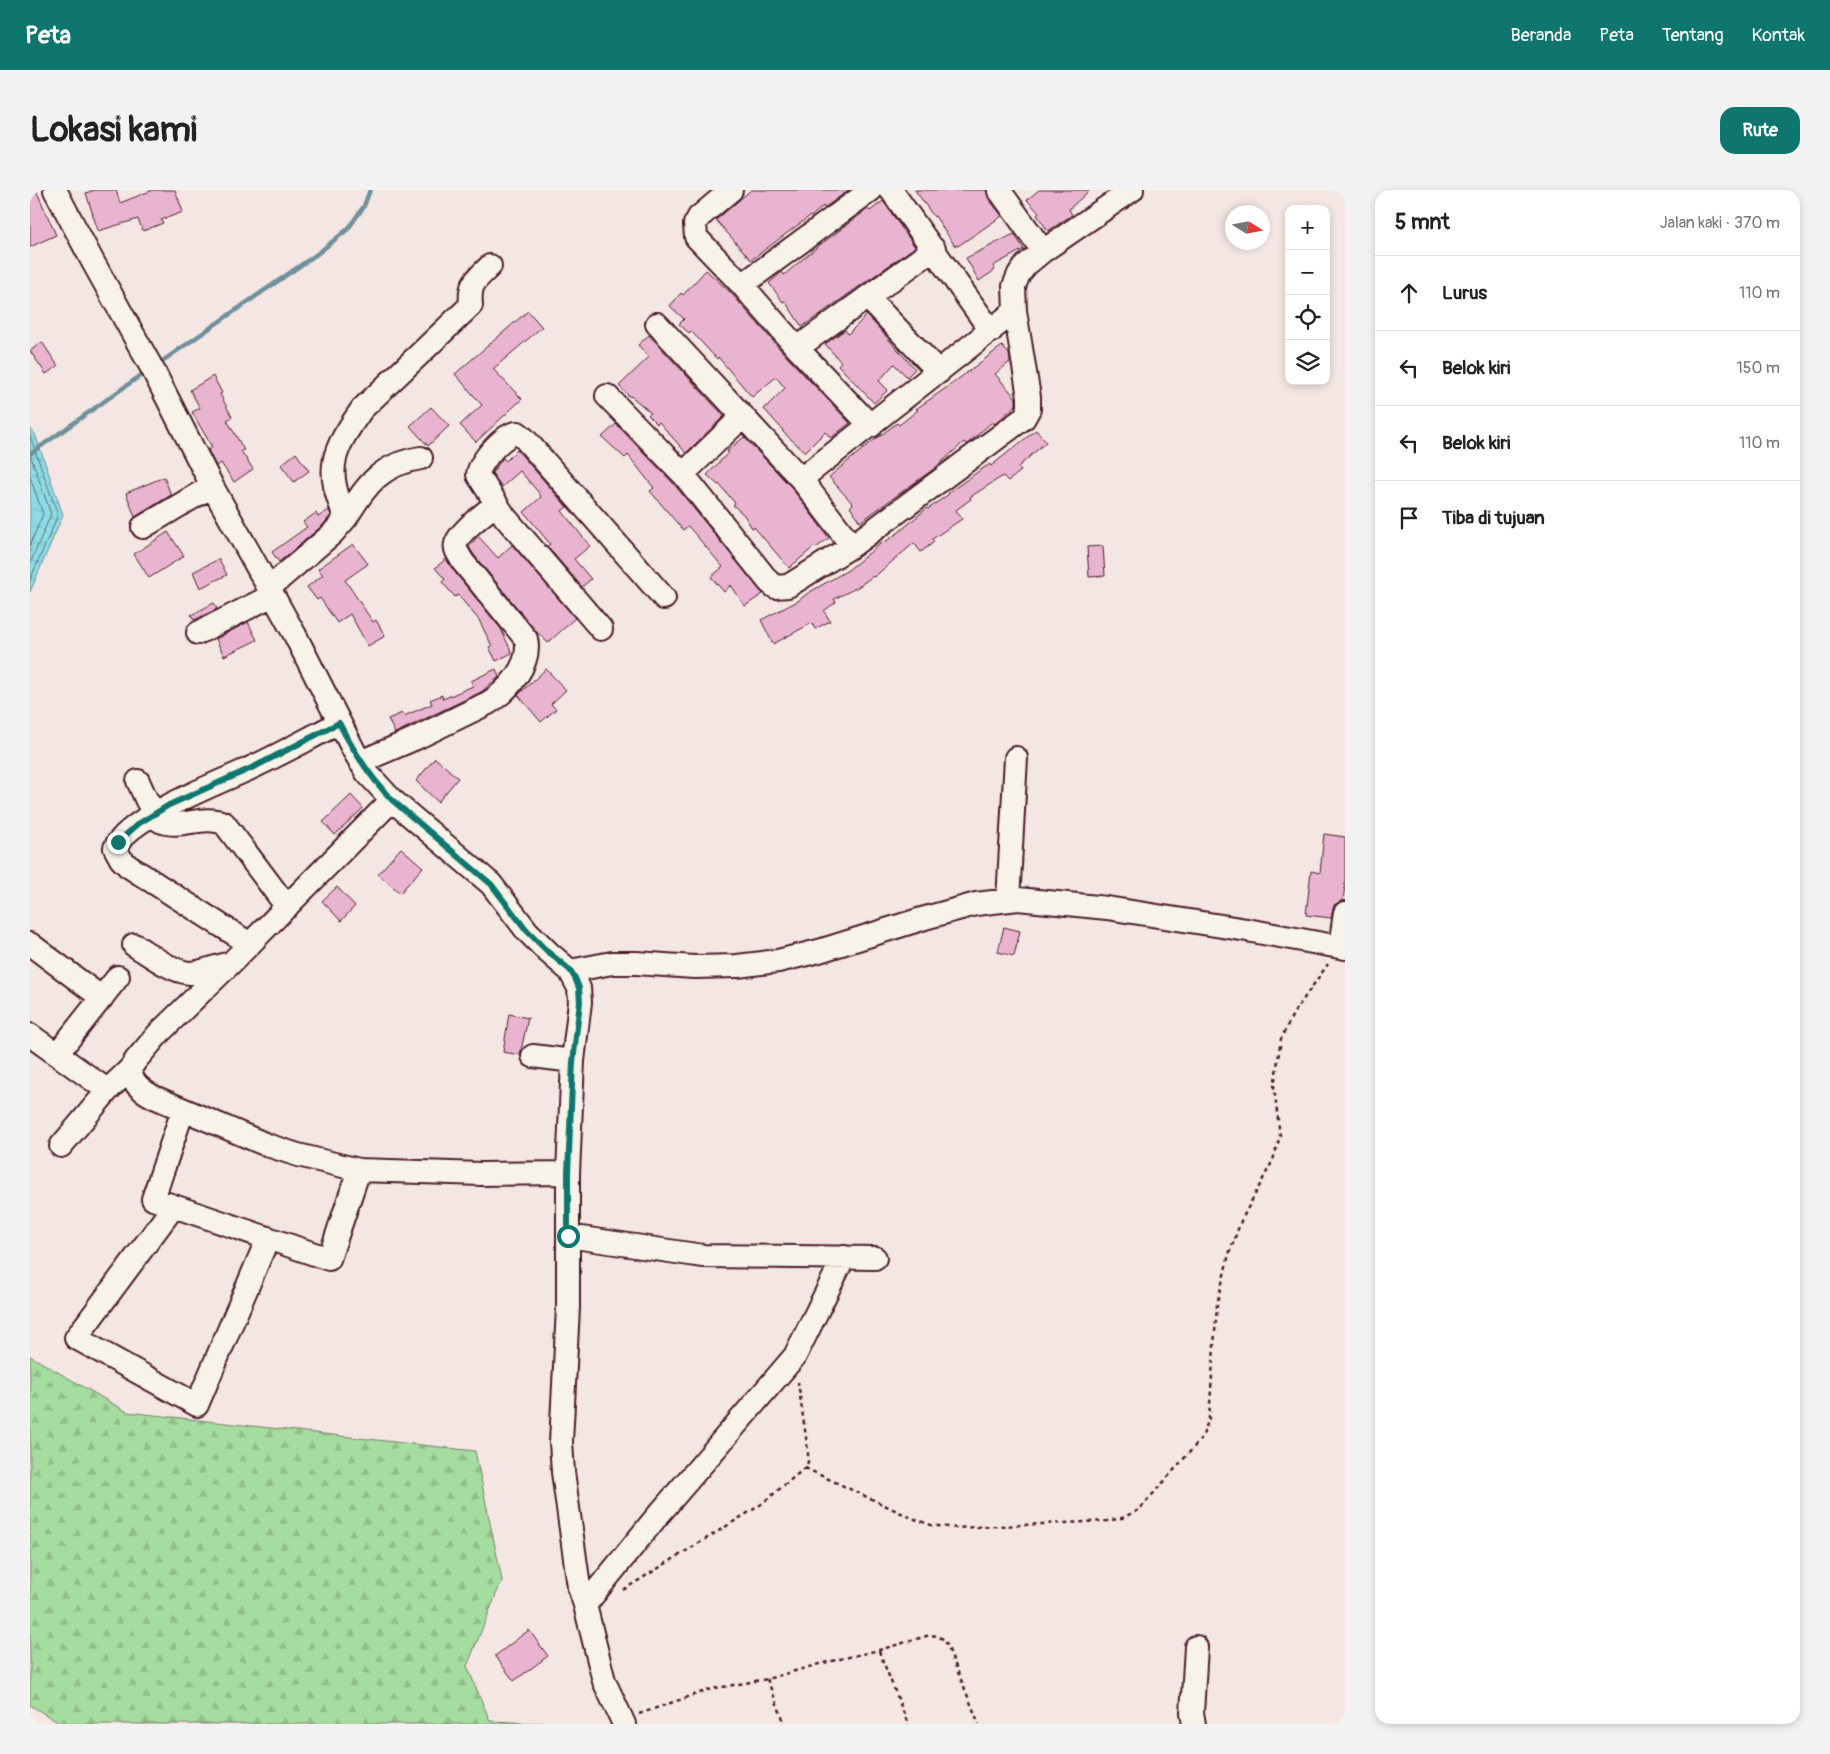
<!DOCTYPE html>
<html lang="id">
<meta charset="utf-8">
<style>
:root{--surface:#fff;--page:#f2f2f2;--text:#222;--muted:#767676;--line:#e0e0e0;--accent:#0f766e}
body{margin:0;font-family:Pangolin,sans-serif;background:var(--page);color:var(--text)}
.controls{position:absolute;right:15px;top:15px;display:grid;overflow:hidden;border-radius:10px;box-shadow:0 2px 8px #0003}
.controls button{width:45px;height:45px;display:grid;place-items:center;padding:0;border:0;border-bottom:1px solid var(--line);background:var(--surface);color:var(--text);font:25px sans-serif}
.compass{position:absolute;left:1195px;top:15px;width:45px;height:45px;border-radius:50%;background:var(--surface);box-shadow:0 2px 8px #0003;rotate:101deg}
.stop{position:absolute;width:15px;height:15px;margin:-11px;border:4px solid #0f766e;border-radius:50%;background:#fff}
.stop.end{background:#0f766e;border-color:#fff;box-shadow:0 1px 5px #0008}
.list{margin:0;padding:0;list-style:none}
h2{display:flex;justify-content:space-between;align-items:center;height:65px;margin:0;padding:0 20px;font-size:21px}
h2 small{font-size:16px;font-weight:400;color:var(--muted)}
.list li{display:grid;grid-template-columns:32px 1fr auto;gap:15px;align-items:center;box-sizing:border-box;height:75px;padding:0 20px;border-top:1px solid var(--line)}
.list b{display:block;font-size:19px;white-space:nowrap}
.list em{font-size:16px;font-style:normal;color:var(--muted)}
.icon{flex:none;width:28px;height:28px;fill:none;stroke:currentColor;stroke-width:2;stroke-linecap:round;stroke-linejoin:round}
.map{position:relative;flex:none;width:1315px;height:1534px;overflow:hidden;border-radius:15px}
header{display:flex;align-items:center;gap:30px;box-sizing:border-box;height:70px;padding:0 25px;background:var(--accent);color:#fff}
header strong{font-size:24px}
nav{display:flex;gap:28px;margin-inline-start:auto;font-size:18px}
.intro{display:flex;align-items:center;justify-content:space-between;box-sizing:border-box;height:120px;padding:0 30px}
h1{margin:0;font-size:35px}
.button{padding:12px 22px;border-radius:15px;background:var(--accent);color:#fff;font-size:18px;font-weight:700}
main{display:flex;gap:30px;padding:0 30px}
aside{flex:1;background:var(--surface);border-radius:15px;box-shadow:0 2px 8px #0003}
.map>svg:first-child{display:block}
</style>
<header>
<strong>Peta</strong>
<nav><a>Beranda</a><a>Peta</a><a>Tentang</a><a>Kontak</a></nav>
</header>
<div class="intro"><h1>Lokasi kami</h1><a class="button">Rute</a></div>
<main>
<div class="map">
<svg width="1315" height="1534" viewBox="0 0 1315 1534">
<defs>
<pattern id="forest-firs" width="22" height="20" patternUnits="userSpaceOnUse" patternTransform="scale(1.25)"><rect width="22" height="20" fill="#a5dda1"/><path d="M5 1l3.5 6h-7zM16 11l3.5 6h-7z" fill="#90bd8b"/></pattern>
<pattern id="water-ripples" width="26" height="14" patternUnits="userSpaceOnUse" patternTransform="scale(1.25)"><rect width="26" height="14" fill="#8bdce5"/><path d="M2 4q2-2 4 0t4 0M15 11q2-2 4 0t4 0" fill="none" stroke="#79bcc5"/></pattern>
</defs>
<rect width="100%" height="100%" fill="#f4e6e3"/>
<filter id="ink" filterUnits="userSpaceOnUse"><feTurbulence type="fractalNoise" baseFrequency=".02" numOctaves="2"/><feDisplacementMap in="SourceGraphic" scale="10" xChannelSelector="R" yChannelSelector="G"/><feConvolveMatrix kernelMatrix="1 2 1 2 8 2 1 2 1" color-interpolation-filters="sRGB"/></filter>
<g filter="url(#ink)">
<path fill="url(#forest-firs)" stroke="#787e66" d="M 0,1166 L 97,1222 L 445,1261 L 472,1390 L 437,1476 L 460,1531 L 532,1534 L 31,1534 L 0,1515 Z"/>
<path fill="url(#water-ripples)" stroke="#71909b" d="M 0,238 L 5,244 L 33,325 L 0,402 Z"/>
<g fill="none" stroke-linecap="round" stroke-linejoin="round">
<path stroke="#646b75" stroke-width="1" d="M 0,246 L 28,325 L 0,390
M 0,264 L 21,324 L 0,374
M 0,287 L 13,324 L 0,355"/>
<path stroke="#71909b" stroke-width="4.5" d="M 128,174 L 287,64 L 318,39 L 334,16 L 340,0
M 0,264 L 117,181"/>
</g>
<path fill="#e9b4d0" stroke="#4a1f2b" d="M 0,0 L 6,0 L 26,45 L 0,57 Z
M 64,0 L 86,0 L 90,13 L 123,0 L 145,0 L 153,22 L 131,30 L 133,33 L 113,41 L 108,29 L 68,41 L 56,3 Z
M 721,0 L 819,0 L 794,18 L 793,16 L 781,27 L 780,26 L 721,70 L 686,30 Z
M 885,0 L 956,0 L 958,8 L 972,26 L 928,56 L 927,55 L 925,56 L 905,26 L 904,27 Z
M 1009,0 L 1060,0 L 1039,19 L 1042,25 L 1018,41 L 1007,25 L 1009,23 L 997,10 Z
M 853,11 L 885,57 L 772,137 L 755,111 L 753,112 L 739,93 L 752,82 L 754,85 L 786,58 L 838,19 L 840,21 Z
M 984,44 L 994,59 L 963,76 L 965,80 L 949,91 L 936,68 Z
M 676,80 L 702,104 L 757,167 L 820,233 L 801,248 L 795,242 L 775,262 L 752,241 L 753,240 L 734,219 L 755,198 L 746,187 L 722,207 L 688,167 L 687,169 L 661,141 L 659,143 L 649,134 L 654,129 L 640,116 L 651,103 L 653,105 Z
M 498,121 L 512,137 L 463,179 L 492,209 L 446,252 L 430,235 L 452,215 L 425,184 Z
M 837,125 L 885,179 L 877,187 L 864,174 L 849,191 L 858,200 L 844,213 L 808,175 L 811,172 L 795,154 L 815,140 L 818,144 Z
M 619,145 L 694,226 L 656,263 L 629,232 L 627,234 L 618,225 L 621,223 L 601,206 L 600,207 L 589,196 L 619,167 L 608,155 Z
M 12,152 L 28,176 L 16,184 L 0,161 Z
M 972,156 L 979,164 L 980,172 L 965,184 L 986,208 L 986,215 L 966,233 L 964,234 L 962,232 L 937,254 L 934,252 L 905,278 L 830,332 L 820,317 L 823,314 L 799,287 L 839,254 L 867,233 L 869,235 L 888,220 L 886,219 L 923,193 Z
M 183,186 L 192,203 L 190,204 L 202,227 L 197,230 L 214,260 L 211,261 L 223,279 L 204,292 L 191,273 L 186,276 L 178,260 L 182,257 L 162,222 L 170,218 L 160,200 Z
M 401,217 L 419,236 L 398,256 L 380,236 Z
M 586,234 L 643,293 L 733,404 L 715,416 L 701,395 L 694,402 L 681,387 L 693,377 L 658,336 L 653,340 L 620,301 L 624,298 L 598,265 L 595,268 L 572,247 Z
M 1006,240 L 1016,252 L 988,277 L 991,281 L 978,291 L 973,286 L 940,307 L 941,309 L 926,320 L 932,329 L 902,349 L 904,352 L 891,362 L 884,353 L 844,387 L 843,386 L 828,397 L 804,409 L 806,412 L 794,421 L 800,431 L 785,439 L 782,433 L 743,454 L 731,430 L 768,411 L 778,403 L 818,380 L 854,351 L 855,352 L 869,342 L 897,318 L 898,319 L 919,304 L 918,303 L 949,281 L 960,274 L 961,276 Z
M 714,247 L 761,297 L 799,348 L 786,358 L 785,356 L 759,378 L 724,337 L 722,338 L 714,325 L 703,315 L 705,313 L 689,294 L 688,295 L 677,285 L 699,262 L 697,261 Z
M 487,260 L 537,317 L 532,321 L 560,356 L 544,369 L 561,389 L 552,397 L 517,356 L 520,354 L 494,322 L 511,307 L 509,303 L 490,281 L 472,297 L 462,283 L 473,268 L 476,271 Z
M 266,263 L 279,281 L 264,292 L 251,275 Z
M 134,287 L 141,305 L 105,327 L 96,303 Z
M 299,320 L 301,325 L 293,335 L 249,372 L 242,362 L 277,337 L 273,332 L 286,323 L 288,327 Z
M 138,342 L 154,366 L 119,388 L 104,364 Z
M 448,346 L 468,368 L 482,355 L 545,428 L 518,453 L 506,441 L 444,365 L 439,357 Z
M 323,354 L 338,374 L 315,390 L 343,432 L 346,430 L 355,446 L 338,456 L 320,424 L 307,433 L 290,408 L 287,410 L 277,397 L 293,385 L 288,379 Z
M 1073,356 L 1075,386 L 1059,387 L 1057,357 Z
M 189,369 L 197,385 L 170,398 L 163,382 Z
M 416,369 L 423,380 L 471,439 L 482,463 L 466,471 L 459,457 L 462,456 L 449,430 L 428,405 L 425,407 L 412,392 L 415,389 L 405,378 Z
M 184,413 L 187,419 L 164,430 L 161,425 Z
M 218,432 L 227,450 L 194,466 L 186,449 Z
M 466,479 L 469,487 L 451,502 L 365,543 L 358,529 L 372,523 L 374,526 L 402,514 L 400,510 L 412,505 L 413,509 L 443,496 L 441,491 Z
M 516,479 L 536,500 L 521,514 L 526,519 L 511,532 L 488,505 Z
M 405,568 L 428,588 L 408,612 L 386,591 Z
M 321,605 L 333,618 L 305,645 L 293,632 Z
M 1294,644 L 1315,647 L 1315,696 L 1313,710 L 1304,715 L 1301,728 L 1276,725 L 1281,681 L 1290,683 Z
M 371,658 L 393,677 L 370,703 L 348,684 Z
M 307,697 L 325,716 L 311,731 L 292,711 Z
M 974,737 L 990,741 L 984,766 L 968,762 Z
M 479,824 L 498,828 L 490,865 L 473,862 Z
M 499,1440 L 518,1466 L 484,1491 L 465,1466 Z"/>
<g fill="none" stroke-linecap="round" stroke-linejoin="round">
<g stroke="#4a1f2b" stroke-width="26">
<path id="minor" d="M 25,0 L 63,72 L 123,180 L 182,296 L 265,445 L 324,561 L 337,583 L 362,610 L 461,694 L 497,741 L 518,762 L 540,781 L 549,798 L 550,812 L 543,871 L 538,983 L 538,1118 L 531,1252 L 533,1282 L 549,1397 L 555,1415 L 574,1491 L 594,1534
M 701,0 L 669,27 L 665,34 L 666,47 L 712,95 L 767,158 L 841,236
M 861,0 L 961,141
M 969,0 L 1013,61
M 712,95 L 841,0
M 837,107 L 909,182
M 627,134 L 771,289 L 822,356
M 767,158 L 904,59
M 577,206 L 653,284 L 739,392 L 745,397 L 758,396 L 822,356 L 994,228 L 999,219 L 999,207 L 985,121
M 653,284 L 713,226
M 771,289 L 985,121 L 984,96 L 989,84 L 996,75 L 1013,61 L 1102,0
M 316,328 C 336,295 351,274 391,268
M 113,337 L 182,296
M 239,398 L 302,344 L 316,328 C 294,278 302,262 332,219 L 441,115 C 439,93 445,91 460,76
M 571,439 L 475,327 L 448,285 C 449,272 475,242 488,243 L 495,249 L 634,408
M 168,443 L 243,405
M 330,572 L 384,549 L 458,513 C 478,501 502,474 496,449 L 433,372 C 430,366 424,360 426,354 C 428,343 457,321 466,314
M 108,591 L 117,611 L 130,631 C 152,640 171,624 194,633 L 257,717
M 978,710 L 986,568
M 0,754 L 72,808
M 220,754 L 98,676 L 91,669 L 85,658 C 99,626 192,592 225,576 C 253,563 281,547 309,533
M 104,755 C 119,764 142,782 160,783 C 170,783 190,775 201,773
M 1310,757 L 1315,723
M 540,781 L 582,773 L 606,773 L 664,777 L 707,776 L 748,771 L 789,761 L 895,728 L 946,714 L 988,709 L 1077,718 L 1217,740 L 1315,758
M 0,845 L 70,895 L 79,899 L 100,879 L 106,870 L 129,843 L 201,773 L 362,610
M 27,864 L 88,787
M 503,866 L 543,871
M 100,879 C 101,893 112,901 124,907 L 237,955 L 268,965 L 329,980 L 452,984 L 538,983
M 153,920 L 123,1009 L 299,1069 L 329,980
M 31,956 L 79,899
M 144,1016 L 46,1148 L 167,1215 L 238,1048
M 538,1046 L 673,1066 L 845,1068
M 555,1415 L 624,1330 L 765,1166 L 814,1067
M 1164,1534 L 1162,1523 L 1166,1457"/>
</g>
<path stroke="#4a1f2b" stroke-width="2.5" stroke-dasharray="4 4" stroke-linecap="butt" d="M 775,1278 L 882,1328 L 901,1335 L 926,1338 L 1077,1331 L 1092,1328 L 1109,1320 L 1172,1248 L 1179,1228 L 1187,1114 L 1199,1064 L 1211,1031 L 1243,970 L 1250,946 L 1244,897 L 1251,849 L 1263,824 L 1298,774
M 593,1400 L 729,1316 L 775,1278 L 778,1272 L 778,1261 L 768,1192
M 849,1461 L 878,1534
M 737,1489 L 755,1534
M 609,1524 L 681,1499 L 737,1489 L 789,1474 L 849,1460 L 900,1445 L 907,1446 L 915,1450 L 949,1534"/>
<use href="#minor" stroke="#f7f3e8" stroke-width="22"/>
</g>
</g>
<g fill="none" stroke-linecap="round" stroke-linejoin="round" filter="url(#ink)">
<path stroke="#0f766e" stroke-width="6" d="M 88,652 L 108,634 L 139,615 L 226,576 L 309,533 C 324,562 339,586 362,610 L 461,694 L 497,741 L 518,762 L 540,780 L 545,788 L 549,798 L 550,812 L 543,872 L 538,983 L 538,1046"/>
</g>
</svg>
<div class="controls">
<button>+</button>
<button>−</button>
<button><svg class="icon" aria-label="locate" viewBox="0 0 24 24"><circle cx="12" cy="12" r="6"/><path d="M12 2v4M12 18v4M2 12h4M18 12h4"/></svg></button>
<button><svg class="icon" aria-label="layers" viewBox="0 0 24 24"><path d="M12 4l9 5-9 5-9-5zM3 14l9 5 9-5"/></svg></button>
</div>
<svg class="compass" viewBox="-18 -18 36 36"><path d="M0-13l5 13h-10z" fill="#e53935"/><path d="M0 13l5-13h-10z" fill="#767676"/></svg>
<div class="stop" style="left:538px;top:1046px"></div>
<div class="stop end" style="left:88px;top:652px"></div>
</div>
<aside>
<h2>5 mnt<small>Jalan kaki · 370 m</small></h2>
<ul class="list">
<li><svg class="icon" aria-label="ahead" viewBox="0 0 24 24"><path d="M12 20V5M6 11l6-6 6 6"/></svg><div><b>Lurus</b></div><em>110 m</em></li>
<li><svg class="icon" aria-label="left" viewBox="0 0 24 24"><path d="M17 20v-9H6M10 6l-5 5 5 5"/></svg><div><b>Belok kiri</b></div><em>150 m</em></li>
<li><svg class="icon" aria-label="left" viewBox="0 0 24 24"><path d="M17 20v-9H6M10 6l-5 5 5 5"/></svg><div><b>Belok kiri</b></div><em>110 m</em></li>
<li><svg class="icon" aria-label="arrive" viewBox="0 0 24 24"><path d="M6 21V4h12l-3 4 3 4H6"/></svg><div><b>Tiba di tujuan</b></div></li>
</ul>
</aside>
</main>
